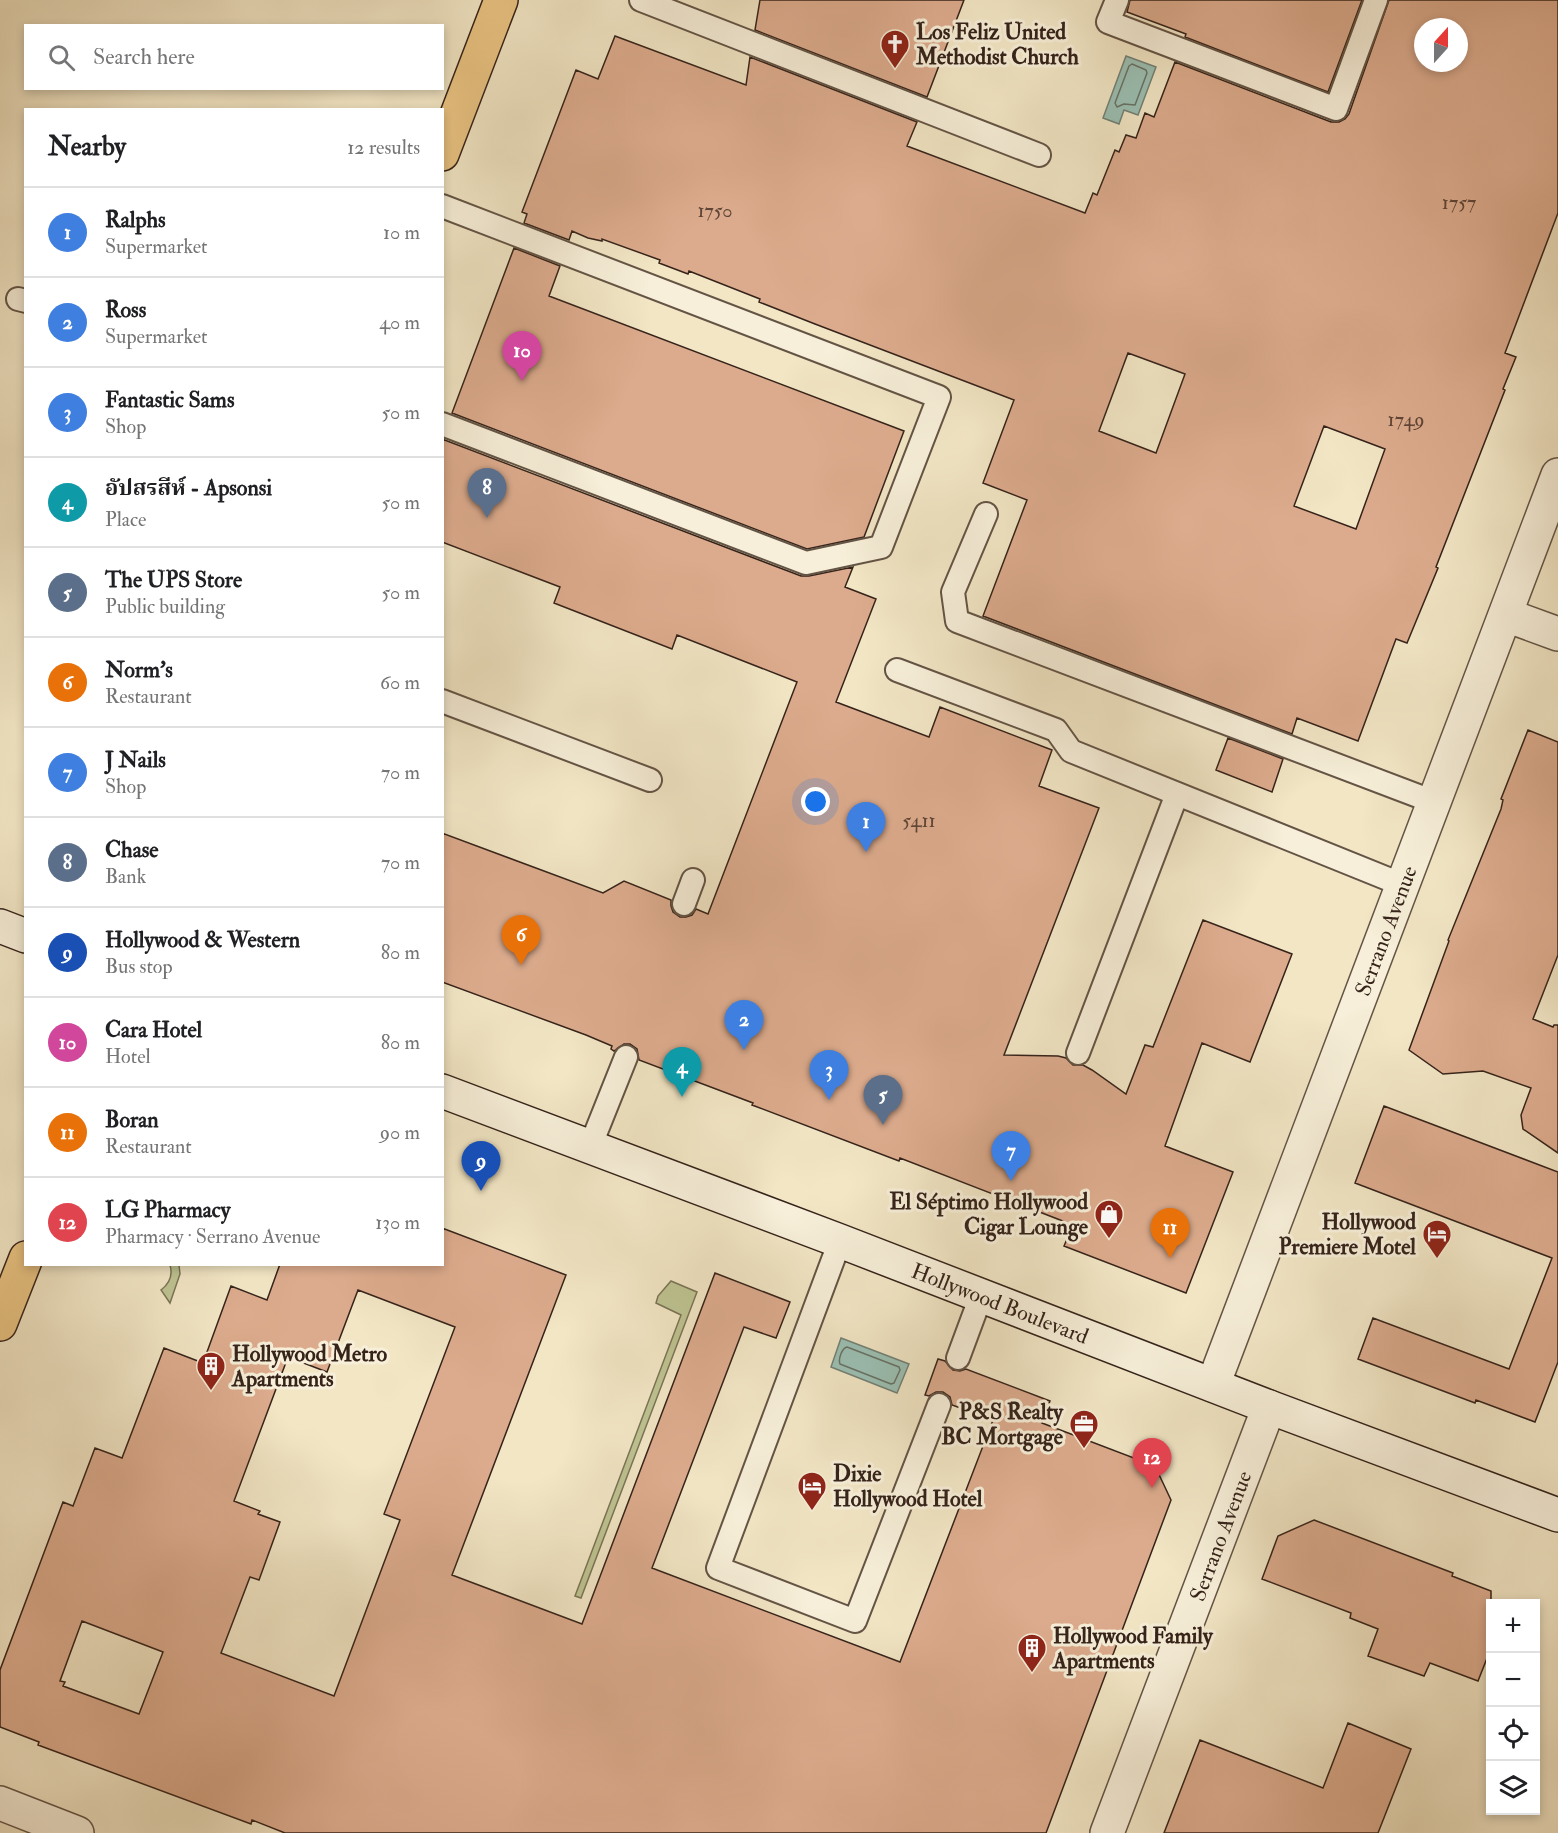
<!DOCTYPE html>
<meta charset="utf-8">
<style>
:root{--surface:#fff;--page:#f6f6f6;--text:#202124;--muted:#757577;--line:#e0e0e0;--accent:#0f766e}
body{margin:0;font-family:"IM FELL Double Pica","Noto Serif Thai",serif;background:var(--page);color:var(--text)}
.controls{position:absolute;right:18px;bottom:18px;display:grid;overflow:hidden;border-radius:0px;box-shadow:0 3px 9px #0003}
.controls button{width:54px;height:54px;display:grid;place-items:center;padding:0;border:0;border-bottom:2px solid var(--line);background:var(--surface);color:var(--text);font:30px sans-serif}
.compass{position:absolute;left:1414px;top:18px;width:54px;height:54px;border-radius:50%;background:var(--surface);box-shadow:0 3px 9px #0003;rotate:21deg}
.you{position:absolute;left:816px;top:802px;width:21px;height:21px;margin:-15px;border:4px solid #fff;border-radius:50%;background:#1a73e8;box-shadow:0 0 0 9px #1a73e833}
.badge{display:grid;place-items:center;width:39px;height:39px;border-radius:50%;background:var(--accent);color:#fff;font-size:20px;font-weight:700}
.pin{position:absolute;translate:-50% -50px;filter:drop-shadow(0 2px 3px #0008)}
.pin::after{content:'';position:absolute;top:32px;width:21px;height:18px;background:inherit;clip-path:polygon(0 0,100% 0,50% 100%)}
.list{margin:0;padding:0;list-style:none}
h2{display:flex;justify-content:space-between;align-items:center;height:78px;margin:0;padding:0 24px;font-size:26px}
h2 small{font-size:20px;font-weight:400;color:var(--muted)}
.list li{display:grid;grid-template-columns:39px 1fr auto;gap:18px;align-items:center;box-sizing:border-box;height:90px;padding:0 24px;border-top:2px solid var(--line)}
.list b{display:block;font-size:22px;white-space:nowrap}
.list p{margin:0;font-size:20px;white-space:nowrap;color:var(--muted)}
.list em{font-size:20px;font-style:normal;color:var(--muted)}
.icon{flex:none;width:33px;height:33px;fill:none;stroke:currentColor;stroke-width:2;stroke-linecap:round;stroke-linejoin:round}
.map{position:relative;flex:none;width:1558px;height:1833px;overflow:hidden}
.search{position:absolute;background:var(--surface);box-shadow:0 3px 9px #0003;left:24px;top:24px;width:420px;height:66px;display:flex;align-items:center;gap:15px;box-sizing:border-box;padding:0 21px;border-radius:0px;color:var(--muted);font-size:22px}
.panel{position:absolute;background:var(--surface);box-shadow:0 3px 9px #0003;left:24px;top:108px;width:420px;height:1158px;border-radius:0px}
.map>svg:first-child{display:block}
</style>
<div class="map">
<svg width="1558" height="1833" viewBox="0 0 1558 1833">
<rect width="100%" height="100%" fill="#f2e6c5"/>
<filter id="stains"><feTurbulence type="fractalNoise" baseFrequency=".00333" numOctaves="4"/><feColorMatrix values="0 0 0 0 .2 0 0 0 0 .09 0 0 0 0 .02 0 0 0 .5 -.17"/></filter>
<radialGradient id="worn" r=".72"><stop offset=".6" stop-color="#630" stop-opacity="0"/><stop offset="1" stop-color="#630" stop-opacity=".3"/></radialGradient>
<path fill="#bec492" stroke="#7a7456" stroke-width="1.5" d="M 170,1265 L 179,1265 L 180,1274 L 170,1303 L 161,1290 C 170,1283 173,1275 170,1265 Z
M 671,1281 L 697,1292 L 581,1598 L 575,1596 L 681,1315 L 656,1303 L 658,1296 Z"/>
<path fill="#9bc0b4" stroke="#728176" stroke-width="1.5" d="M 1126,56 L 1156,67 L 1138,115 L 1124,110 L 1119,124 L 1103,118 Z
M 841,1338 L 909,1364 L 897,1393 L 831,1367 Z"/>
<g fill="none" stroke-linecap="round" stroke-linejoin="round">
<path stroke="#687267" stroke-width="1.5" d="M 1132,64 L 1146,70 L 1147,73 L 1135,105 L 1124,104 L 1117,107 L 1115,103 L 1129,66 Z
M 847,1347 L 899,1367 L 900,1370 L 894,1383 L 891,1384 L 840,1364 C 838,1359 842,1348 847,1347 Z"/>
</g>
<path fill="#dcab8d" stroke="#35231a" stroke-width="1.5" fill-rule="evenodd" d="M 760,0 L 964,0 L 927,97 L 755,30 Z
M 1130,0 L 1362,0 L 1328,92 L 1185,37 L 1186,34 L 1127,12 Z
M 1389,0 L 1558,0 L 1558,213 L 1505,353 L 1516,357 L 1503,389 L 1505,390 L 1436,567 L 1438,568 L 1407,643 L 1396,639 L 1358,741 L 1297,718 L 1292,734 L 983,616 L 1027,500 L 983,483 L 1014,400 L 815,324 L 759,302 L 760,299 L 689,271 L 688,274 L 659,263 L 660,260 L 602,239 L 602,241 L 588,238 L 572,231 L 569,240 L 524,223 L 527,214 L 522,212 L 576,70 L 598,79 L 615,36 L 746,85 L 750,57 L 917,122 L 907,146 L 1085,213 L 1093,193 L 1097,195 L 1115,150 L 1119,152 L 1126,135 L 1136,138 L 1145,113 L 1154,117 L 1175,62 L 1331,122 L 1339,122 L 1345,119 L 1349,114 ZM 1423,27 L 1459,27 L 1459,63 L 1423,63 ZM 1128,353 L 1185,374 L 1156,453 L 1099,431 ZM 1324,426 L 1385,449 L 1356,529 L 1294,506 Z
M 514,248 L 560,266 L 549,296 L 904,431 L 864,537 L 807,549 L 452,413 Z
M 442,439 L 801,576 L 809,576 L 853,567 L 845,587 L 876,599 L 836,702 L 929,737 L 940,707 L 1052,750 L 1039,786 L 1099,808 L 1004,1055 L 1058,1056 L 1066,1058 L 1073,1065 L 1083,1065 L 1092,1070 L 1126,1094 L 1145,1045 L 1153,1047 L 1203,920 L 1292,954 L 1250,1062 L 1202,1043 L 1165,1146 L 1233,1172 L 1186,1293 L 1064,1246 L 1073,1225 L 900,1158 L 899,1161 L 752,1105 L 753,1103 L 639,1060 L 637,1049 L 630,1044 L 624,1044 L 614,1051 L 611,1049 L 612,1046 L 586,1035 L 442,982 L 442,833 L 603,893 L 624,881 L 671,900 L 671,906 L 673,912 L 680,917 L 686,917 L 692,915 L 696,909 L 708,914 L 797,682 L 677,635 L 672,649 L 554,603 L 560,587 L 442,542 Z
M 1528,730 L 1558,742 L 1558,955 L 1533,1019 L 1553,1027 L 1554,1025 L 1558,1025 L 1558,1153 L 1523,1129 L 1521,1115 L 1531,1088 L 1483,1071 L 1443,1074 L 1409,1050 L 1449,941 L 1448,940 L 1501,809 L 1503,800 L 1501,799 Z
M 1228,738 L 1283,759 L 1272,792 L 1216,770 Z
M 1384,1106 L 1558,1172 L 1558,1362 L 1535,1422 L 1476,1400 L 1475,1403 L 1358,1359 L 1373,1318 L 1509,1369 L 1552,1258 L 1355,1183 Z
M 442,1228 L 566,1275 L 452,1575 L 582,1624 L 715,1273 L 790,1302 L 776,1338 L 744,1327 L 652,1568 L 900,1662 L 993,1420 L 952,1405 L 950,1397 L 943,1392 L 936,1392 L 929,1396 L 925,1395 L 938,1359 L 945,1361 L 953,1370 L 960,1371 L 966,1369 L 1050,1401 L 1042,1423 L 1155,1466 L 1171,1500 L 1046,1833 L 285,1833 L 252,1820 L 251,1824 L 38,1745 L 39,1742 L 0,1727 L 0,1670 L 63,1502 L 73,1506 L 95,1448 L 122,1458 L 164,1348 L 203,1363 L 231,1286 L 267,1300 L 280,1264 L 442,1264 ZM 358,1290 L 455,1327 L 384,1514 L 400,1520 L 334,1696 L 221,1653 L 250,1577 L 259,1580 L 280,1522 L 258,1514 L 260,1511 L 234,1501 L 288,1357 L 327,1372 ZM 82,1621 L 163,1652 L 139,1714 L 63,1686 L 65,1682 L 60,1681 Z
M 1314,1520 L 1453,1573 L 1452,1576 L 1491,1591 L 1491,1648 L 1478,1681 L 1430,1663 L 1424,1676 L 1368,1656 L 1378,1629 L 1350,1618 L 1351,1613 L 1262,1579 L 1278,1536 Z
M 1348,1723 L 1411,1749 L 1378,1833 L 1164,1833 L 1200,1740 L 1323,1788 Z"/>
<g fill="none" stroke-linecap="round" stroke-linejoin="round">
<g stroke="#645445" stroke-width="26">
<path id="lane" d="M 641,0 L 1039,155
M 1117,0 L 1108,22 L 1336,109 L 1376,0
M 442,206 L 939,397 L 881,547 L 806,563 L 442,424
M 18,299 L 26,301
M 986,514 L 953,592 L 957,621 L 1434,802
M 897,670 L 1056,730 L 1071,751 L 1403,885
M 442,701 L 650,780
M 684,904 L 693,880
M 1078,1053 L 1177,794
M 590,1147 L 626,1057
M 840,1241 L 718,1568 L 855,1621 L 939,1405
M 958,1358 L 981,1296"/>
</g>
<g stroke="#645445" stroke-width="36">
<g id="street">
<path d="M 1506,615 L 1558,634"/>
<path id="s1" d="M 1213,1385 L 1558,475"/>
<path d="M 0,1803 L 77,1833"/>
<path id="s2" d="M 1107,1833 L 1269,1407"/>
</g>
</g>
<g stroke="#35231a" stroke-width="36">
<g id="secondary">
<path d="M 0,926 L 26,936"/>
<path id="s3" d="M 442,1091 L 840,1241 L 1269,1407 L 1558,1515"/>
</g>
</g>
<g stroke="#35231a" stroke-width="36">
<path id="primary" d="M 442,154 L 501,0
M 0,1324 L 26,1258"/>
</g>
<use href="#lane" stroke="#f7efd9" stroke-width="22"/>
<use href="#street" stroke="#f7efd9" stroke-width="33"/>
<use href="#secondary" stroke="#f7efd9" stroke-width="33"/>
<use href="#primary" stroke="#e9c382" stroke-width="33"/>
</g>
<defs>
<g id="church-pin" transform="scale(1.5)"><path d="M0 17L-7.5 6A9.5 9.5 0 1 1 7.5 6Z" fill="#8f2418" stroke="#f7efd9"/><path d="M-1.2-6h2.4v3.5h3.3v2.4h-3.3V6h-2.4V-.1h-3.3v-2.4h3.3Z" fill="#fff"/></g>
<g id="shop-pin" transform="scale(1.5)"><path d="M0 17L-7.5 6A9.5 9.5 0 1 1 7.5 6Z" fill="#8f2418" stroke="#f7efd9"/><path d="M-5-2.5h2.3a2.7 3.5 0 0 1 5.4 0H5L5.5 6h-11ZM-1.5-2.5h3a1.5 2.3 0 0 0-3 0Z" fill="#fff"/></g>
<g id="hotel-pin" transform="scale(1.5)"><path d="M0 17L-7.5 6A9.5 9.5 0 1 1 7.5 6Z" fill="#8f2418" stroke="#f7efd9"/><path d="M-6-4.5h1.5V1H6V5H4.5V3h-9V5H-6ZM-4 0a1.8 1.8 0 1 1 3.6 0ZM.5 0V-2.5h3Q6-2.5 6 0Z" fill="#fff"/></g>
<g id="building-pin" transform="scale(1.5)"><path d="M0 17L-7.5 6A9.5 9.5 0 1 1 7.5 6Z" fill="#8f2418" stroke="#f7efd9"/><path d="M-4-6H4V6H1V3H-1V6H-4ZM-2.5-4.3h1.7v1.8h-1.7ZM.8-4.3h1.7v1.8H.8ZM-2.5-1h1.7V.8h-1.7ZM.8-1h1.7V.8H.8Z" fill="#fff"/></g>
<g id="office-pin" transform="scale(1.5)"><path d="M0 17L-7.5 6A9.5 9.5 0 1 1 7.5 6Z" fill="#8f2418" stroke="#f7efd9"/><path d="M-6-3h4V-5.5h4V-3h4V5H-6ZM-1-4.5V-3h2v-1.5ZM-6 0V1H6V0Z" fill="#fff"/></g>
</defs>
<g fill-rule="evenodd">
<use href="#church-pin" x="895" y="44"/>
<use href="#shop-pin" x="1109" y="1214"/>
<use href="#hotel-pin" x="1437" y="1234"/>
<use href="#building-pin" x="211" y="1366"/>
<use href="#office-pin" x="1084" y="1424"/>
<use href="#hotel-pin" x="812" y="1486"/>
<use href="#building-pin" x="1032" y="1648"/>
</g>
<g text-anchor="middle" stroke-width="6" stroke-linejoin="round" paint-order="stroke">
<g font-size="20" fill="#5f4537">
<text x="1459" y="209">1757</text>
<text x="715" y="217">1750</text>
<text x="1406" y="426">1749</text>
<text x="919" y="827">5411</text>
</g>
<g font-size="22" font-weight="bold" fill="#35231a" stroke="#f7efd9" text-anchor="start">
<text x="916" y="39">Los Feliz United<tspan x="916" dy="25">Methodist Church</tspan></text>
<text x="1088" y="1209" text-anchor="end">El Séptimo Hollywood<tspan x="1088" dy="25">Cigar Lounge</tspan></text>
<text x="1416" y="1229" text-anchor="end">Hollywood<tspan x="1416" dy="25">Premiere Motel</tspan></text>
<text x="232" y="1361">Hollywood Metro<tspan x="232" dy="25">Apartments</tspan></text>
<text x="1063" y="1419" text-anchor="end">P&amp;S Realty<tspan x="1063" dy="25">BC Mortgage</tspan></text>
<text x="833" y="1481">Dixie<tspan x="833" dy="25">Hollywood Hotel</tspan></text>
<text x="1053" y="1643">Hollywood Family<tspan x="1053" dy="25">Apartments</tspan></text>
</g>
<g font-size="22" fill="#35231a" stroke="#f7efd9">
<text dy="8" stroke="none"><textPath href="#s1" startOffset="486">Serrano Avenue</textPath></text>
<text dy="8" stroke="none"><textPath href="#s3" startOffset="597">Hollywood Boulevard</textPath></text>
<text dy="8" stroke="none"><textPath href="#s2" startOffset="318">Serrano Avenue</textPath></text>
</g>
</g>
<rect width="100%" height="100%" filter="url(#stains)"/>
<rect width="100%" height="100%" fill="url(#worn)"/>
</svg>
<div class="controls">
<button>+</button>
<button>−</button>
<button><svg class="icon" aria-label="locate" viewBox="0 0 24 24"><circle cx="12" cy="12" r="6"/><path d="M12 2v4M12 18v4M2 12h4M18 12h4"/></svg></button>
<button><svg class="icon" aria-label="layers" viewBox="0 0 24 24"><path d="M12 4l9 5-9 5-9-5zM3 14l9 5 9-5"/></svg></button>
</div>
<svg class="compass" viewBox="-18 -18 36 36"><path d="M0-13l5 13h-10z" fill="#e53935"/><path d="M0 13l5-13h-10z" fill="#757577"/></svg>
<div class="you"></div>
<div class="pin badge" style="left:866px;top:852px;background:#3f7fe0">1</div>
<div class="pin badge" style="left:744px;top:1050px;background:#3f7fe0">2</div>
<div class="pin badge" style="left:829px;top:1100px;background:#3f7fe0">3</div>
<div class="pin badge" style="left:682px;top:1097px;background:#0f9aa8">4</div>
<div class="pin badge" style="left:883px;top:1125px;background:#5c6f8a">5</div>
<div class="pin badge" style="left:521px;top:965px;background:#e8710a">6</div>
<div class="pin badge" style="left:1011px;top:1181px;background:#3f7fe0">7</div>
<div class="pin badge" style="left:487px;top:518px;background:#5c6f8a">8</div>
<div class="pin badge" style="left:481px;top:1191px;background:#1a4fb4">9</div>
<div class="pin badge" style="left:522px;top:381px;background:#d1479c">10</div>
<div class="pin badge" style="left:1170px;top:1258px;background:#e8710a">11</div>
<div class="pin badge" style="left:1152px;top:1488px;background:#e0444e">12</div>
<div class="search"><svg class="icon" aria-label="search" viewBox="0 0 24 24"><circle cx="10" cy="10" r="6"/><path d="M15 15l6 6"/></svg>Search here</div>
<section class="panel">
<h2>Nearby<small>12 results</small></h2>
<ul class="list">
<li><span class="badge" style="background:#3f7fe0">1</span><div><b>Ralphs</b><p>Supermarket</p></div><em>10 m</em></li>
<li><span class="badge" style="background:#3f7fe0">2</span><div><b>Ross</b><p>Supermarket</p></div><em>40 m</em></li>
<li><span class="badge" style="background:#3f7fe0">3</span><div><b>Fantastic Sams</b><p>Shop</p></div><em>50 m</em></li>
<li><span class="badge" style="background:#0f9aa8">4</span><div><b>อัปสรสีห์ - Apsonsi</b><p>Place</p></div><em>50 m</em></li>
<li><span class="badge" style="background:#5c6f8a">5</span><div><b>The UPS Store</b><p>Public building</p></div><em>50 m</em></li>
<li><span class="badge" style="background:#e8710a">6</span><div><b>Norm's</b><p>Restaurant</p></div><em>60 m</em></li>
<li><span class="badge" style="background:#3f7fe0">7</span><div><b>J Nails</b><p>Shop</p></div><em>70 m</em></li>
<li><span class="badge" style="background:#5c6f8a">8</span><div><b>Chase</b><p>Bank</p></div><em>70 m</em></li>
<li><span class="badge" style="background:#1a4fb4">9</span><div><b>Hollywood &amp; Western</b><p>Bus stop</p></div><em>80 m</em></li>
<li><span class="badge" style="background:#d1479c">10</span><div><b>Cara Hotel</b><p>Hotel</p></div><em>80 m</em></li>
<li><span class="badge" style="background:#e8710a">11</span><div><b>Boran</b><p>Restaurant</p></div><em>90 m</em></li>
<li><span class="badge" style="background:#e0444e">12</span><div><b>LG Pharmacy</b><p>Pharmacy · Serrano Avenue</p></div><em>130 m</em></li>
</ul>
</section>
</div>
